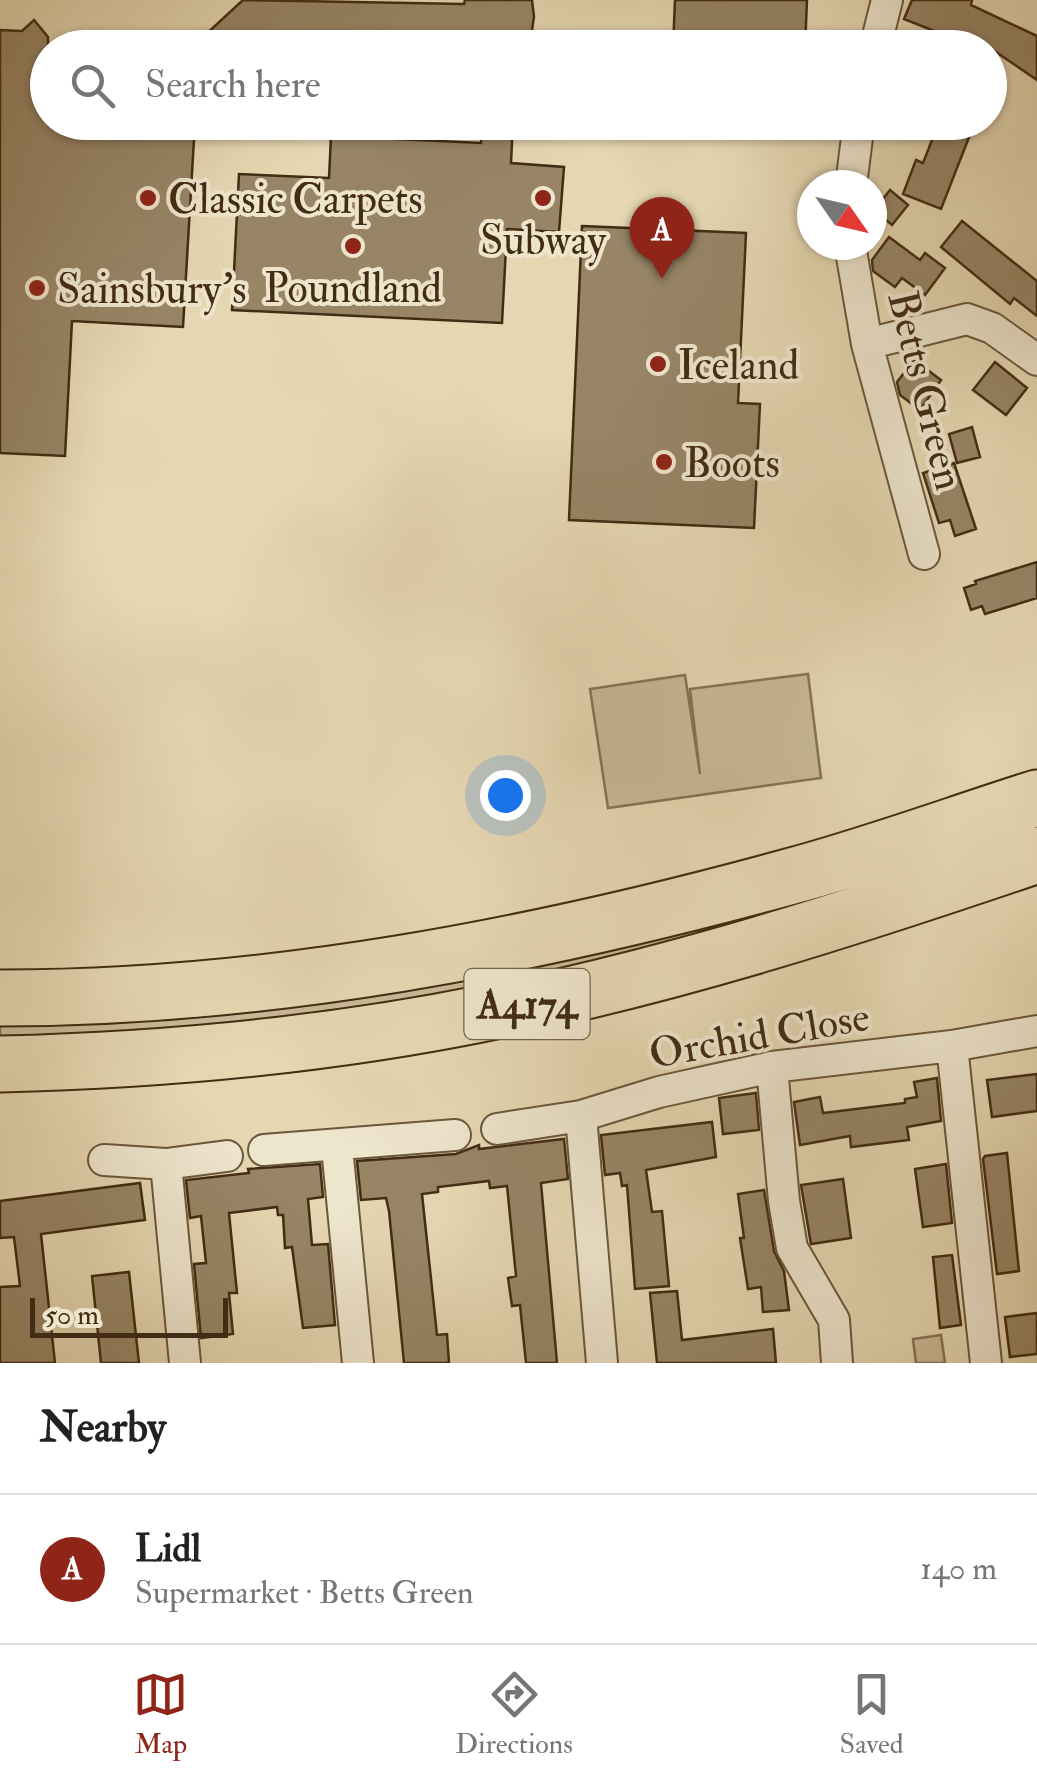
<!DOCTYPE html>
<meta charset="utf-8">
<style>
:root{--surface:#fff;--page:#f6f6f6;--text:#222;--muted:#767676;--line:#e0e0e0;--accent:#8f2418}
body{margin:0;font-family:"IM FELL Double Pica",serif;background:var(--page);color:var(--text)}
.compass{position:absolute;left:797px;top:170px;width:90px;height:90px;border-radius:50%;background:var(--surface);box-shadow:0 2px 8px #0004;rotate:124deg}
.scale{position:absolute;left:30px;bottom:25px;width:198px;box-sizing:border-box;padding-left:10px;border:5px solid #422c13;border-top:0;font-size:28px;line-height:35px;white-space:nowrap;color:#422c13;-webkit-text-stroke:8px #eee5cd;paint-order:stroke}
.you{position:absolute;left:505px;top:795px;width:35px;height:35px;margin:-25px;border:8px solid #fff;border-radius:50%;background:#1a73e8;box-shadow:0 0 0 15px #1a73e833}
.badge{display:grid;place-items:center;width:65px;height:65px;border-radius:50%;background:var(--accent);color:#fff;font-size:32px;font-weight:700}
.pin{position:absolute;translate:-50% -82px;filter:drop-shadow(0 2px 5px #0008)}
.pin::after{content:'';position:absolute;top:52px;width:35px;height:30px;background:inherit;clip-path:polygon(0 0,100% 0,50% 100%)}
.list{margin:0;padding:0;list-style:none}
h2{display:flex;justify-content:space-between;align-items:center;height:130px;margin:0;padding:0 40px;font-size:42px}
h2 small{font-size:32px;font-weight:400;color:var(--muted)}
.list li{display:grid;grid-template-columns:65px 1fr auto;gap:30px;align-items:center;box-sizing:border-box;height:150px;padding:0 40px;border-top:2px solid var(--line)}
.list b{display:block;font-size:38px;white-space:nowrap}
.list p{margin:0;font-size:32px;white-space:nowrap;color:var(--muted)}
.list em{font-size:32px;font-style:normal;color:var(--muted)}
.icon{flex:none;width:55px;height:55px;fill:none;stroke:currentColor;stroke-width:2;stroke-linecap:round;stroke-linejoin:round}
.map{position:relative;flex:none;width:1037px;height:1363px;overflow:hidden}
.search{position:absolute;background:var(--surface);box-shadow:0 2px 8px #0004;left:30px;right:30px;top:30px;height:110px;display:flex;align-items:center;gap:25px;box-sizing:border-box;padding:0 35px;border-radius:55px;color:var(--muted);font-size:38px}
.sheet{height:280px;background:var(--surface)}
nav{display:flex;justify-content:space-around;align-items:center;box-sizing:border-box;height:140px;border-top:2px solid var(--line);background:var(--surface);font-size:28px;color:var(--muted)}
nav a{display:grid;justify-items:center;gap:5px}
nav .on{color:var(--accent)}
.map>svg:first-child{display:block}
</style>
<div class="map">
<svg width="1037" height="1363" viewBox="0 0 1037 1363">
<rect width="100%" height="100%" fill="#e5d7b2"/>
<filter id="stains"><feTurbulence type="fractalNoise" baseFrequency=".002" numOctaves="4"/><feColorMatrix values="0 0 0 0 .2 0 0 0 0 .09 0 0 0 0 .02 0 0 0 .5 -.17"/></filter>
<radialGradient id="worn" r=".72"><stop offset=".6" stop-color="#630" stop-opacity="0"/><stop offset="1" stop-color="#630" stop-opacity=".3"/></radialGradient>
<path fill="#c9ba97" stroke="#867355" stroke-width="2.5" d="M 808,674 L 821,778 L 608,808 L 590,689 L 685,675 L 700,774 L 690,689 Z
M 1037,815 L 1037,837 L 773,923 L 388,1010 L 0,1045 L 0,1017 Z
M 941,1335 L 945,1363 L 916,1363 L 913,1339 Z"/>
<path fill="#978566" stroke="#422c13" stroke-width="2.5" d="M 243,0 L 464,4 L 465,0 L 532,0 L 534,17 L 532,30 L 518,48 L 191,48 Z
M 675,0 L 807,0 L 805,48 L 673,48 Z
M 912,0 L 972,0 L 971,5 L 1037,36 L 1037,80 L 990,48 L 977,48 L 904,19 Z
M 34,20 L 48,37 L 48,122 L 195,122 L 183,327 L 72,321 L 65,456 L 0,453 L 0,30 L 22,31 Z
M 482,122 L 513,122 L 511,163 L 564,167 L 559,232 L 507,229 L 502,323 L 232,310 L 239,174 L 329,178 L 331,136 L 481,143 Z
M 939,122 L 975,122 L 941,209 L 903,194 L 916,160 L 923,163 Z
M 890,190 L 908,205 L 892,225 L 874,210 Z
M 962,221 L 1037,281 L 1037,316 L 1014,298 L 1010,304 L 941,247 Z
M 582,226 L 746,233 L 738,403 L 760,404 L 754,528 L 569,520 Z
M 889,237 L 920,260 L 925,253 L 945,268 L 925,295 L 902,278 L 895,287 L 873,271 L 872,260 Z
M 914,360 L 941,380 L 920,410 L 900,395 L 897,382 Z
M 995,362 L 1027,388 L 1006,415 L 973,390 Z
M 972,427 L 980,457 L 957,463 L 949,434 Z
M 954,463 L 976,529 L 955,536 L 950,520 L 939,523 L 923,473 Z
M 1037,562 L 1037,598 L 985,614 L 982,606 L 971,610 L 964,588 L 976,584 L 975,581 Z
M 1037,1074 L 1037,1111 L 992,1117 L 987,1080 Z
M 937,1078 L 941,1121 L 907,1127 L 909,1140 L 851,1147 L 850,1136 L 800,1145 L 794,1102 L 820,1097 L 823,1113 L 905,1103 L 905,1099 L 917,1097 L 914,1082 Z
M 756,1093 L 759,1130 L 723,1134 L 719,1098 Z
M 712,1122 L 716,1157 L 646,1170 L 652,1212 L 662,1211 L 669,1286 L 635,1289 L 627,1185 L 622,1186 L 620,1173 L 605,1175 L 601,1135 Z
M 564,1139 L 568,1179 L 541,1183 L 557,1363 L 526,1363 L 520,1305 L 512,1306 L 508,1278 L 516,1276 L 507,1186 L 490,1188 L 489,1181 L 438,1187 L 438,1192 L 422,1194 L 437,1335 L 447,1334 L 449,1363 L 404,1363 L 389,1211 L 386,1198 L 361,1200 L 357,1161 L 456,1154 L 479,1145 L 479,1149 Z
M 1007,1153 L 1019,1271 L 997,1274 L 983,1159 L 985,1156 Z
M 320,1164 L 323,1197 L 308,1199 L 312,1245 L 328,1244 L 335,1325 L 303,1328 L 292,1247 L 285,1248 L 283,1215 L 278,1215 L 277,1207 L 229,1213 L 237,1293 L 229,1293 L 233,1334 L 201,1338 L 194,1264 L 206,1263 L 201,1216 L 190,1218 L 186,1180 L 249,1173 L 248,1169 Z
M 946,1164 L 952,1223 L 923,1227 L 915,1169 Z
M 843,1179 L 851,1238 L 811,1244 L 801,1185 Z
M 140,1183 L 145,1220 L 41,1234 L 55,1363 L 0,1363 L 0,1287 L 20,1286 L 14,1237 L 0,1238 L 0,1201 Z
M 764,1190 L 774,1251 L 784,1271 L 789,1310 L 763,1312 L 761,1287 L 748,1289 L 740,1238 L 744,1238 L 738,1194 Z
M 952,1255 L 961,1325 L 940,1328 L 933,1257 Z
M 129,1272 L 139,1363 L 101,1363 L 92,1276 Z
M 677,1291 L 682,1340 L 773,1329 L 776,1363 L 657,1363 L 650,1293 Z
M 1037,1313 L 1037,1354 L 1010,1357 L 1005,1317 Z"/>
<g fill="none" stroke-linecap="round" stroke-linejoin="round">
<g stroke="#6b573b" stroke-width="34">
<path id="street" d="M 875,48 L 887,0
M 851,185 L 859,122
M 850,245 L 867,344 L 924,554
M 867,344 L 967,319 L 992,328 L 1037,360
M 952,1046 L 986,1363
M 772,1067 L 784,1201 L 792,1248 L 834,1320 L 837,1363
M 581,1116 L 602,1363
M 497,1129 L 581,1116 L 659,1092 L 772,1067 L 952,1046 L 1037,1031
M 337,1147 L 358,1363
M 264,1150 L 455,1135
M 104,1160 L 166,1164 L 227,1156
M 166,1164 L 185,1363"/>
</g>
<g stroke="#422c13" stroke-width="59">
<path id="highway" d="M 0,998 C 268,998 534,947 792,876 C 874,854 955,824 1037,798
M 0,1064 C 164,1060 329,1045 490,1012 C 676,975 858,916 1037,855"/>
</g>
<use href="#street" stroke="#eee5cd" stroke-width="30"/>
<use href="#highway" stroke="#e5d7b2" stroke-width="55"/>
</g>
<g fill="#8f2418" stroke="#eee5cd" stroke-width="4">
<circle cx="148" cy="198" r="10"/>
<circle cx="543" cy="198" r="10"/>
<circle cx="353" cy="246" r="10"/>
<circle cx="37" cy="288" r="10"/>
<circle cx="658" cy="364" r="10"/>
<circle cx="664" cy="462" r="10"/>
</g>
<g text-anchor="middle" stroke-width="8" stroke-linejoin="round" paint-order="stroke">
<rect fill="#eee5cd" stroke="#76644b" stroke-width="2.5" x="464.5" y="969" width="125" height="70" rx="8"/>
<g font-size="40" font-weight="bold" fill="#422c13">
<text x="527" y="1018">A4174</text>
</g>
<g font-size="42" fill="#422c13" stroke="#eee5cd" text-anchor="start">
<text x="168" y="213">Classic Carpets</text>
<text x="543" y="254" text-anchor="middle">Subway</text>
<text x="353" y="302" text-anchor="middle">Poundland</text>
<text x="57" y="303">Sainsbury's</text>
<text x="678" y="379">Iceland</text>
<text x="684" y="477">Boots</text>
</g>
<g font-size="42" fill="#422c13" stroke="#eee5cd">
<text transform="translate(927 390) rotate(76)" y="15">Betts Green</text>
<text transform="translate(759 1034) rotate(-10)" y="15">Orchid Close</text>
</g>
</g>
<rect width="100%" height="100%" filter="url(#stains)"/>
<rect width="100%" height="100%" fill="url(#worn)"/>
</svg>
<svg class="compass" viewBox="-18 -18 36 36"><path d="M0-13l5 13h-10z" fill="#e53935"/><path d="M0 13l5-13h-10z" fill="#767676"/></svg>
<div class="scale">50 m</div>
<div class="you"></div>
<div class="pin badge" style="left:662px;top:279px">A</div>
<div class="search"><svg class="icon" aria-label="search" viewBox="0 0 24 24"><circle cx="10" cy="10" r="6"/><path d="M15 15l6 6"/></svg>Search here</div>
</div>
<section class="sheet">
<h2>Nearby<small></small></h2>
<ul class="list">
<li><span class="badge">A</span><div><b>Lidl</b><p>Supermarket · Betts Green</p></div><em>140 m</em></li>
</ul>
</section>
<nav>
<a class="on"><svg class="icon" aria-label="map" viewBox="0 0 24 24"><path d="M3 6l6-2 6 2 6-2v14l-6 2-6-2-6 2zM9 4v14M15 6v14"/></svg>Map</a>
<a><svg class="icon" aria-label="directions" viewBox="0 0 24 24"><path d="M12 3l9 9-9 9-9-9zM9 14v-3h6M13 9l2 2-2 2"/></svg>Directions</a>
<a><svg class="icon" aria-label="saved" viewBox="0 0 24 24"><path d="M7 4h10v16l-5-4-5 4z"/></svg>Saved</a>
</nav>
